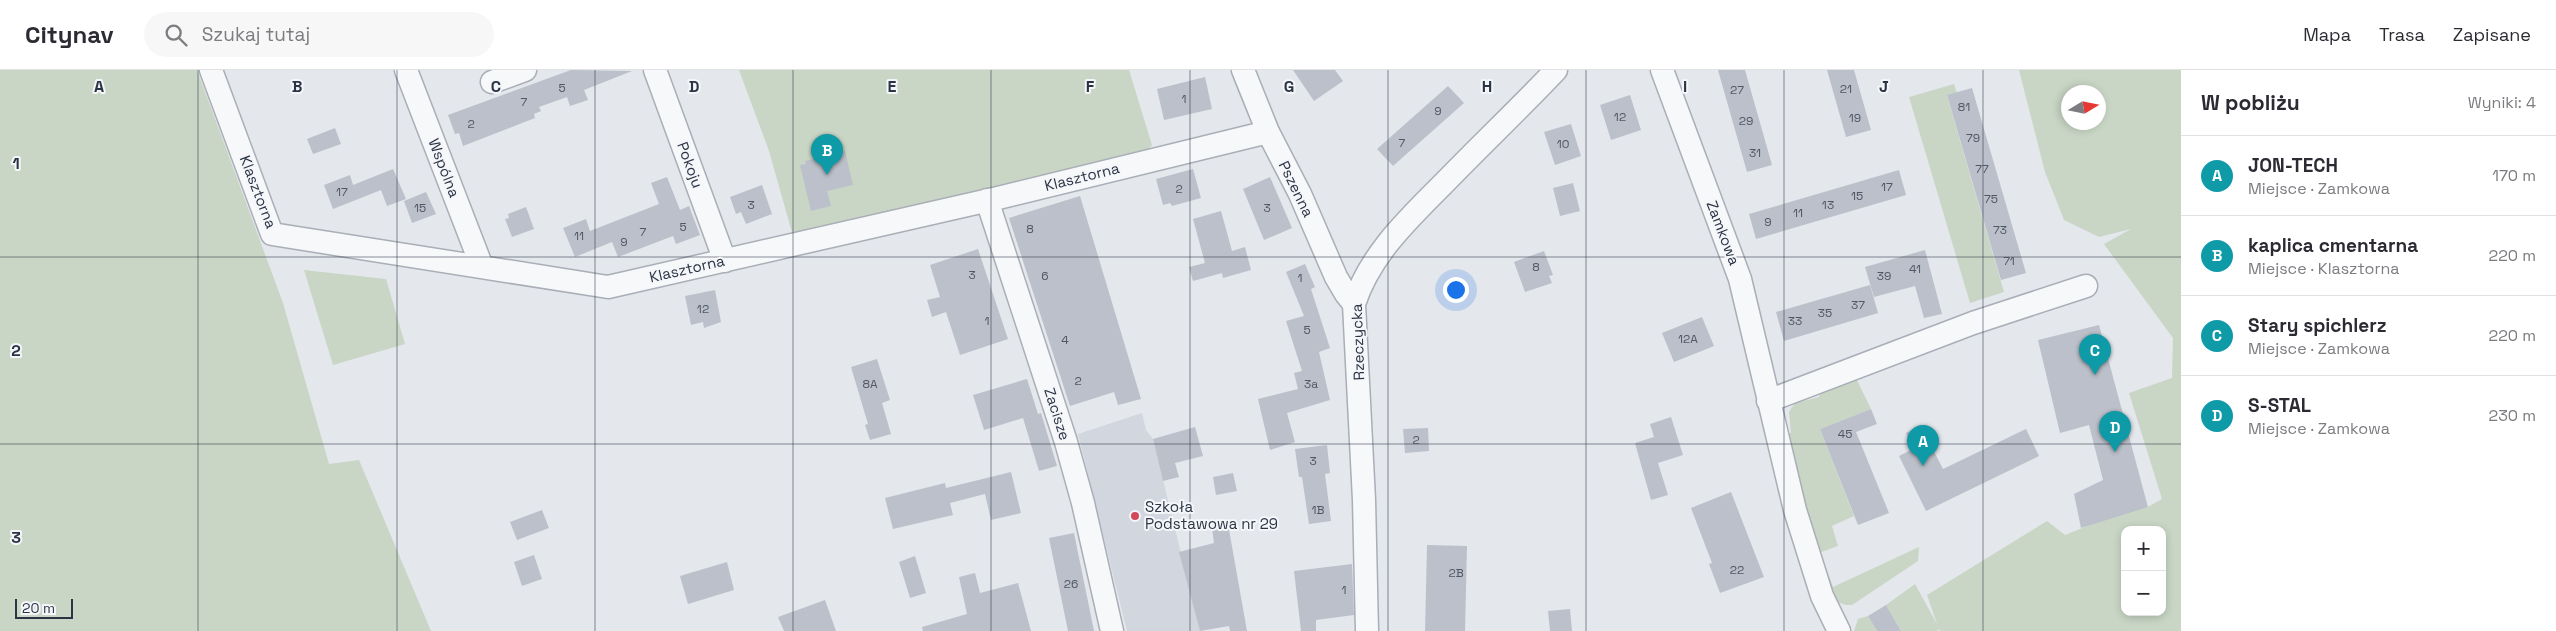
<!DOCTYPE html>
<html lang="pl">
<meta charset="utf-8">
<style>
:root{--surface:#fff;--page:#f7f7f7;--text:#2b2b33;--muted:#7c7c81;--line:#e1e1e2;--accent:#d1495b}
body{margin:0;font-family:"Space Grotesk",sans-serif;background:var(--page);color:var(--text)}
.controls{position:absolute;right:15px;bottom:15px;display:grid;overflow:hidden;border-radius:10px;box-shadow:0 2px 8px #0003}
.controls button{width:45px;height:45px;display:grid;place-items:center;padding:0;border:0;border-bottom:1px solid var(--line);background:var(--surface);color:var(--text);font:25px sans-serif}
.compass{position:absolute;left:2061px;top:15px;width:45px;height:45px;border-radius:50%;background:var(--surface);box-shadow:0 2px 8px #0003;rotate:80deg}
.scale{position:absolute;left:15px;bottom:12px;width:58px;box-sizing:border-box;padding-left:5px;border:2px solid #2b3445;border-top:0;font-size:14px;line-height:18px;white-space:nowrap;color:#2b3445;-webkit-text-stroke:4px #f4f6f9;paint-order:stroke}
.you{position:absolute;left:1455px;top:219px;width:18px;height:18px;margin:-12px;border:4px solid #fff;border-radius:50%;background:#1a73e8;box-shadow:0 0 0 8px #1a73e833}
.badge{display:grid;place-items:center;width:32px;height:32px;border-radius:50%;background:var(--accent);color:#fff;font-size:16px;font-weight:700}
.pin{position:absolute;translate:-50% -41px;filter:drop-shadow(0 1px 2px #0008)}
.pin::after{content:'';position:absolute;top:26px;width:18px;height:15px;background:inherit;clip-path:polygon(0 0,100% 0,50% 100%)}
.list{margin:0;padding:0;list-style:none}
h2{display:flex;justify-content:space-between;align-items:center;height:65px;margin:0;padding:0 20px;font-size:21px}
h2 small{font-size:16px;font-weight:400;color:var(--muted)}
.list li{display:grid;grid-template-columns:32px 1fr auto;gap:15px;align-items:center;box-sizing:border-box;height:80px;padding:0 20px;border-top:1px solid var(--line)}
.list b{display:block;font-size:19px;white-space:nowrap}
.list p{margin:0;font-size:16px;white-space:nowrap;color:var(--muted)}
.list em{font-size:16px;font-style:normal;color:var(--muted)}
.icon{flex:none;width:28px;height:28px;fill:none;stroke:currentColor;stroke-width:2;stroke-linecap:round;stroke-linejoin:round}
.map{position:relative;flex:none;width:2181px;height:561px;overflow:hidden}
header{display:flex;align-items:center;gap:30px;box-sizing:border-box;height:70px;padding:0 25px;background:var(--surface);border-bottom:1px solid var(--line)}
header strong{font-size:24px}
nav{display:flex;gap:28px;margin-inline-start:auto;font-size:18px}
.search{width:350px;height:45px;background:var(--page);display:flex;align-items:center;gap:12px;box-sizing:border-box;padding:0 18px;border-radius:28px;color:var(--muted);font-size:19px}
main{display:flex}
aside{flex:1;background:var(--surface)}
.map>svg:first-child{display:block}
</style>
<header>
<strong>Citynav</strong>
<div class="search"><svg class="icon" aria-label="search" viewBox="0 0 24 24"><circle cx="10" cy="10" r="6"/><path d="M15 15l6 6"/></svg>Szukaj tutaj</div>
<nav><a>Mapa</a><a>Trasa</a><a>Zapisane</a></nav>
</header>
<main>
<div class="map">
<svg width="2181" height="561" viewBox="0 0 2181 561">
<rect width="100%" height="100%" fill="#e4e7ec"/>
<path fill="#d2d6de" d="M 1142,343 L 1146,360 L 1153,369 L 1200,561 L 1127,561 L 1078,364 Z"/>
<path fill="#c9d6c5" fill-rule="evenodd" d="M 0,0 L 197,0 L 283,233 L 329,394 L 359,390 L 431,561 L 0,561 Z
M 739,0 L 1129,0 L 1152,75 L 1148,80 L 793,166 L 769,81 Z
M 2019,0 L 2181,0 L 2181,561 L 1940,561 L 1939,559 L 1937,561 L 1901,561 L 1886,535 L 1915,514 L 1937,554 L 1927,525 L 2047,451 L 2065,465 L 2110,447 L 2148,437 L 2162,429 L 2129,323 L 2172,308 L 2173,268 L 2104,174 L 2131,159 L 2099,167 L 2064,150 L 2045,102 ZM 2068,22 L 2098,22 L 2098,52 L 2068,52 ZM 2125,460 L 2162,460 L 2162,542 L 2125,542 Z
M 1954,14 L 1957,23 L 1947,26 L 2004,222 L 1970,233 L 1909,27 Z
M 304,200 L 386,209 L 405,274 L 333,295 Z
M 1855,306 L 1871,339 L 1820,359 L 1854,446 L 1832,456 L 1838,476 L 1816,484 L 1785,364 L 1791,363 L 1789,342 L 1795,333 L 1819,327 L 1820,322 Z
M 1919,477 L 1918,491 L 1852,535 C 1836,536 1832,526 1824,513 L 1829,506 L 1833,517 Z
M 1868,546 L 1877,561 L 1854,561 L 1858,549 Z"/>
<path fill="#bbc0ca" d="M 571,0 L 632,1 L 584,20 L 588,30 L 570,36 L 567,27 L 539,37 L 541,41 L 534,44 L 535,48 L 463,76 L 459,63 L 455,64 L 448,45 Z
M 1293,0 L 1335,0 L 1343,11 L 1314,31 Z
M 1718,0 L 1745,0 L 1772,95 L 1747,102 Z
M 1827,0 L 1854,0 L 1871,60 L 1846,67 Z
M 1205,7 L 1212,39 L 1164,50 L 1157,19 Z
M 1448,16 L 1464,33 L 1393,96 L 1377,79 Z
M 1972,18 L 2026,203 L 2001,210 L 1947,25 Z
M 1630,25 L 1641,60 L 1611,70 L 1600,35 Z
M 1571,54 L 1581,86 L 1555,95 L 1544,62 Z
M 335,58 L 341,74 L 313,84 L 307,69 Z
M 845,81 L 853,115 L 827,121 L 831,136 L 811,141 L 800,95 L 806,94 L 805,91 Z
M 393,99 L 406,129 L 387,136 L 381,120 L 333,139 L 324,115 L 350,105 L 353,115 Z
M 1193,99 L 1201,128 L 1172,136 L 1170,133 L 1163,135 L 1156,109 Z
M 1899,100 L 1906,125 L 1756,169 L 1749,144 Z
M 667,107 L 680,140 L 689,136 L 700,165 L 676,174 L 673,166 L 618,187 L 612,172 L 575,187 L 563,158 L 586,149 L 590,161 L 659,134 L 651,113 Z
M 1270,107 L 1292,158 L 1264,170 L 1243,119 Z
M 1573,113 L 1580,141 L 1560,146 L 1553,118 Z
M 762,115 L 772,144 L 746,154 L 741,142 L 736,144 L 730,127 Z
M 426,122 L 436,144 L 412,153 L 404,131 Z
M 1080,126 L 1141,329 L 1118,335 L 1114,322 L 1070,336 L 1009,148 Z
M 526,137 L 534,159 L 512,167 L 505,149 L 509,148 L 508,144 Z
M 1221,141 L 1232,181 L 1245,177 L 1251,200 L 1223,208 L 1222,203 L 1193,211 L 1189,197 L 1205,193 L 1193,149 Z
M 978,179 L 1008,269 L 960,285 L 946,242 L 932,247 L 927,230 L 940,227 L 930,195 Z
M 1925,180 L 1942,244 L 1924,248 L 1915,216 L 1874,227 L 1865,197 Z
M 1544,181 L 1553,205 L 1549,206 L 1552,213 L 1525,222 L 1514,192 Z
M 1305,194 L 1315,217 L 1311,219 L 1330,278 L 1319,282 L 1330,330 L 1287,343 L 1295,372 L 1270,380 L 1258,329 L 1298,319 L 1294,303 L 1302,301 L 1286,251 L 1304,246 L 1286,202 Z
M 1870,215 L 1878,243 L 1784,271 L 1776,242 Z
M 715,220 L 721,252 L 704,258 L 703,252 L 691,255 L 685,226 Z
M 1702,247 L 1714,276 L 1674,292 L 1662,263 Z
M 2099,255 L 2148,437 L 2081,458 L 2074,424 L 2103,410 L 2089,355 L 2060,363 L 2038,270 Z
M 877,289 L 890,330 L 882,333 L 891,364 L 870,370 L 865,355 L 868,354 L 851,297 Z
M 1027,309 L 1038,344 L 1041,343 L 1057,396 L 1039,401 L 1023,348 L 984,360 L 973,325 Z
M 1871,339 L 1877,354 L 1856,362 L 1889,443 L 1858,455 L 1820,359 Z
M 1671,347 L 1683,385 L 1658,393 L 1668,425 L 1651,430 L 1635,373 L 1654,367 L 1650,354 Z
M 1921,356 L 1943,399 L 2026,359 L 2039,386 L 1926,441 L 1899,386 L 1913,379 L 1906,363 Z
M 1195,357 L 1203,386 L 1175,393 L 1179,407 L 1163,411 L 1153,369 Z
M 1428,358 L 1429,381 L 1405,383 L 1403,359 Z
M 1327,375 L 1330,403 L 1325,404 L 1331,451 L 1309,454 L 1302,407 L 1299,407 L 1295,379 Z
M 1011,402 L 1021,443 L 991,450 L 985,424 L 950,433 L 953,445 L 893,459 L 885,428 L 945,413 L 946,418 Z
M 1233,403 L 1237,421 L 1216,425 L 1213,407 Z
M 1731,422 L 1764,507 L 1720,523 L 1709,494 L 1712,493 L 1691,438 Z
M 542,440 L 549,458 L 517,470 L 510,452 Z
M 1228,454 L 1247,561 L 1230,561 L 1229,556 L 1200,561 L 1179,482 L 1214,473 L 1212,458 Z
M 1074,463 L 1094,561 L 1068,561 L 1049,468 Z
M 1427,475 L 1467,476 L 1465,561 L 1425,561 Z
M 534,485 L 542,509 L 522,516 L 514,492 Z
M 915,486 L 926,523 L 910,528 L 899,492 Z
M 727,492 L 734,520 L 688,534 L 680,506 Z
M 1352,494 L 1354,545 L 1316,550 L 1316,561 L 1301,561 L 1294,501 Z
M 975,503 L 980,523 L 1018,513 L 1031,561 L 923,561 L 922,557 L 967,544 L 959,507 Z
M 825,530 L 836,561 L 784,561 L 778,547 Z
M 1886,535 L 1901,561 L 1877,561 L 1868,546 Z
M 1570,539 L 1572,561 L 1550,561 L 1548,541 Z"/>
<g fill="none" stroke-linecap="round" stroke-linejoin="round">
<g stroke="#a9aeb7" stroke-width="25">
<path id="minor" d="M 211,0 L 272,164 L 608,217 L 998,128 L 1268,62
M 406,0 L 482,197
M 655,0 L 725,191
M 1243,0 L 1268,62 L 1300,124 L 1336,207 L 1346,224 L 1354,234
M 1662,0 L 1740,209 L 1795,440 L 1822,526 L 1839,561
M 492,12 L 525,0
M 987,130 L 1066,372 L 1083,433 L 1112,561
M 1768,331 L 1973,253 L 2086,216
M 1367,561 L 1364,430 L 1354,234 C 1371,181 1414,144 1452,105 C 1486,70 1522,36 1556,0"/>
</g>
<use href="#minor" stroke="#f7f8fa" stroke-width="22"/>
</g>
<path fill="none" stroke="#2b3445" stroke-width="1" stroke-opacity="0.55" d="M 198,0 L 198,561M 397,0 L 397,561M 595,0 L 595,561M 793,0 L 793,561M 991,0 L 991,561M 1190,0 L 1190,561M 1388,0 L 1388,561M 1586,0 L 1586,561M 1784,0 L 1784,561M 1983,0 L 1983,561M 0,187 L 2181,187M 0,374 L 2181,374"/>
<circle fill="#d1495b" stroke="#f4f6f9" stroke-width="2" cx="1135" cy="446" r="5"/>
<g text-anchor="middle" stroke-width="4" stroke-linejoin="round" paint-order="stroke">
<g font-size="12" fill="#4f5766">
<text x="562" y="22">5</text>
<text x="1846" y="23">21</text>
<text x="1737" y="24">27</text>
<text x="1184" y="33">1</text>
<text x="524" y="36">7</text>
<text x="1964" y="41">81</text>
<text x="1438" y="45">9</text>
<text x="1620" y="51">12</text>
<text x="1855" y="52">19</text>
<text x="1746" y="55">29</text>
<text x="471" y="58">2</text>
<text x="1973" y="72">79</text>
<text x="1402" y="77">7</text>
<text x="1563" y="78">10</text>
<text x="1755" y="87">31</text>
<text x="1982" y="103">77</text>
<text x="1887" y="121">17</text>
<text x="1179" y="123">2</text>
<text x="342" y="126">17</text>
<text x="1857" y="130">15</text>
<text x="1991" y="133">75</text>
<text x="751" y="139">3</text>
<text x="1828" y="139">13</text>
<text x="420" y="142">15</text>
<text x="1267" y="142">3</text>
<text x="1798" y="147">11</text>
<text x="1768" y="156">9</text>
<text x="683" y="161">5</text>
<text x="1030" y="163">8</text>
<text x="2000" y="164">73</text>
<text x="643" y="166">7</text>
<text x="579" y="170">11</text>
<text x="624" y="176">9</text>
<text x="2009" y="195">71</text>
<text x="1536" y="201">8</text>
<text x="1915" y="203">41</text>
<text x="972" y="209">3</text>
<text x="1045" y="210">6</text>
<text x="1884" y="210">39</text>
<text x="1300" y="212">1</text>
<text x="1858" y="239">37</text>
<text x="703" y="243">12</text>
<text x="1825" y="247">35</text>
<text x="987" y="255">1</text>
<text x="1795" y="255">33</text>
<text x="1307" y="264">5</text>
<text x="1688" y="273">12A</text>
<text x="1065" y="274">4</text>
<text x="1078" y="315">2</text>
<text x="870" y="318">8A</text>
<text x="1311" y="318">3a</text>
<text x="1845" y="368">45</text>
<text x="1416" y="374">2</text>
<text x="1313" y="395">3</text>
<text x="1318" y="444">1B</text>
<text x="1737" y="504">22</text>
<text x="1456" y="507">2B</text>
<text x="1071" y="518">26</text>
<text x="1344" y="524">1</text>
</g>
<g font-size="15" fill="#2b3445" stroke="#f4f6f9">
<text transform="translate(690 95) rotate(70)" y="5">Pokoju</text>
<text transform="translate(444 98) rotate(69)" y="5">Wspólna</text>
<text transform="translate(1082 107) rotate(-14)" y="5">Klasztorna</text>
<text transform="translate(1296 119) rotate(64)" y="5">Pszenna</text>
<text transform="translate(258 122) rotate(69)" y="5">Klasztorna</text>
<text transform="translate(1723 163) rotate(69)" y="5">Zamkowa</text>
<text transform="translate(687 199) rotate(-13)" y="5">Klasztorna</text>
<text transform="translate(1358 272) rotate(-92)" y="5">Rzeczycka</text>
<text transform="translate(1057 344) rotate(72)" y="5">Zacisze</text>
</g>
<g font-size="15" fill="#2b3445" stroke="#f4f6f9" text-anchor="start">
<text x="1145" y="442">Szkoła<tspan x="1145" dy="17">Podstawowa nr 29</tspan></text>
</g>
</g>
<g font-size="16" text-anchor="middle" font-weight="bold" fill="#2b3445" stroke="#f4f6f9" stroke-width="4" stroke-linejoin="round" paint-order="stroke">
<text x="99" y="22">A</text>
<text x="297" y="22">B</text>
<text x="496" y="22">C</text>
<text x="694" y="22">D</text>
<text x="892" y="22">E</text>
<text x="1090" y="22">F</text>
<text x="1289" y="22">G</text>
<text x="1487" y="22">H</text>
<text x="1685" y="22">I</text>
<text x="1884" y="22">J</text>
<text x="16" y="99">1</text>
<text x="16" y="286">2</text>
<text x="16" y="473">3</text>
</g>
</svg>
<div class="controls">
<button>+</button>
<button>−</button>
</div>
<svg class="compass" viewBox="-18 -18 36 36"><path d="M0-13l5 13h-10z" fill="#e53935"/><path d="M0 13l5-13h-10z" fill="#7c7c81"/></svg>
<div class="scale">20 m</div>
<div class="you"></div>
<div class="pin badge" style="left:1923px;top:396px;background:#0f9aa8">A</div>
<div class="pin badge" style="left:827px;top:105px;background:#0f9aa8">B</div>
<div class="pin badge" style="left:2095px;top:305px;background:#0f9aa8">C</div>
<div class="pin badge" style="left:2115px;top:382px;background:#0f9aa8">D</div>
</div>
<aside>
<h2>W pobliżu<small>Wyniki: 4</small></h2>
<ul class="list">
<li><span class="badge" style="background:#0f9aa8">A</span><div><b>JON-TECH</b><p>Miejsce · Zamkowa</p></div><em>170 m</em></li>
<li><span class="badge" style="background:#0f9aa8">B</span><div><b>kaplica cmentarna</b><p>Miejsce · Klasztorna</p></div><em>220 m</em></li>
<li><span class="badge" style="background:#0f9aa8">C</span><div><b>Stary spichlerz</b><p>Miejsce · Zamkowa</p></div><em>220 m</em></li>
<li><span class="badge" style="background:#0f9aa8">D</span><div><b>S-STAL</b><p>Miejsce · Zamkowa</p></div><em>230 m</em></li>
</ul>
</aside>
</main>
